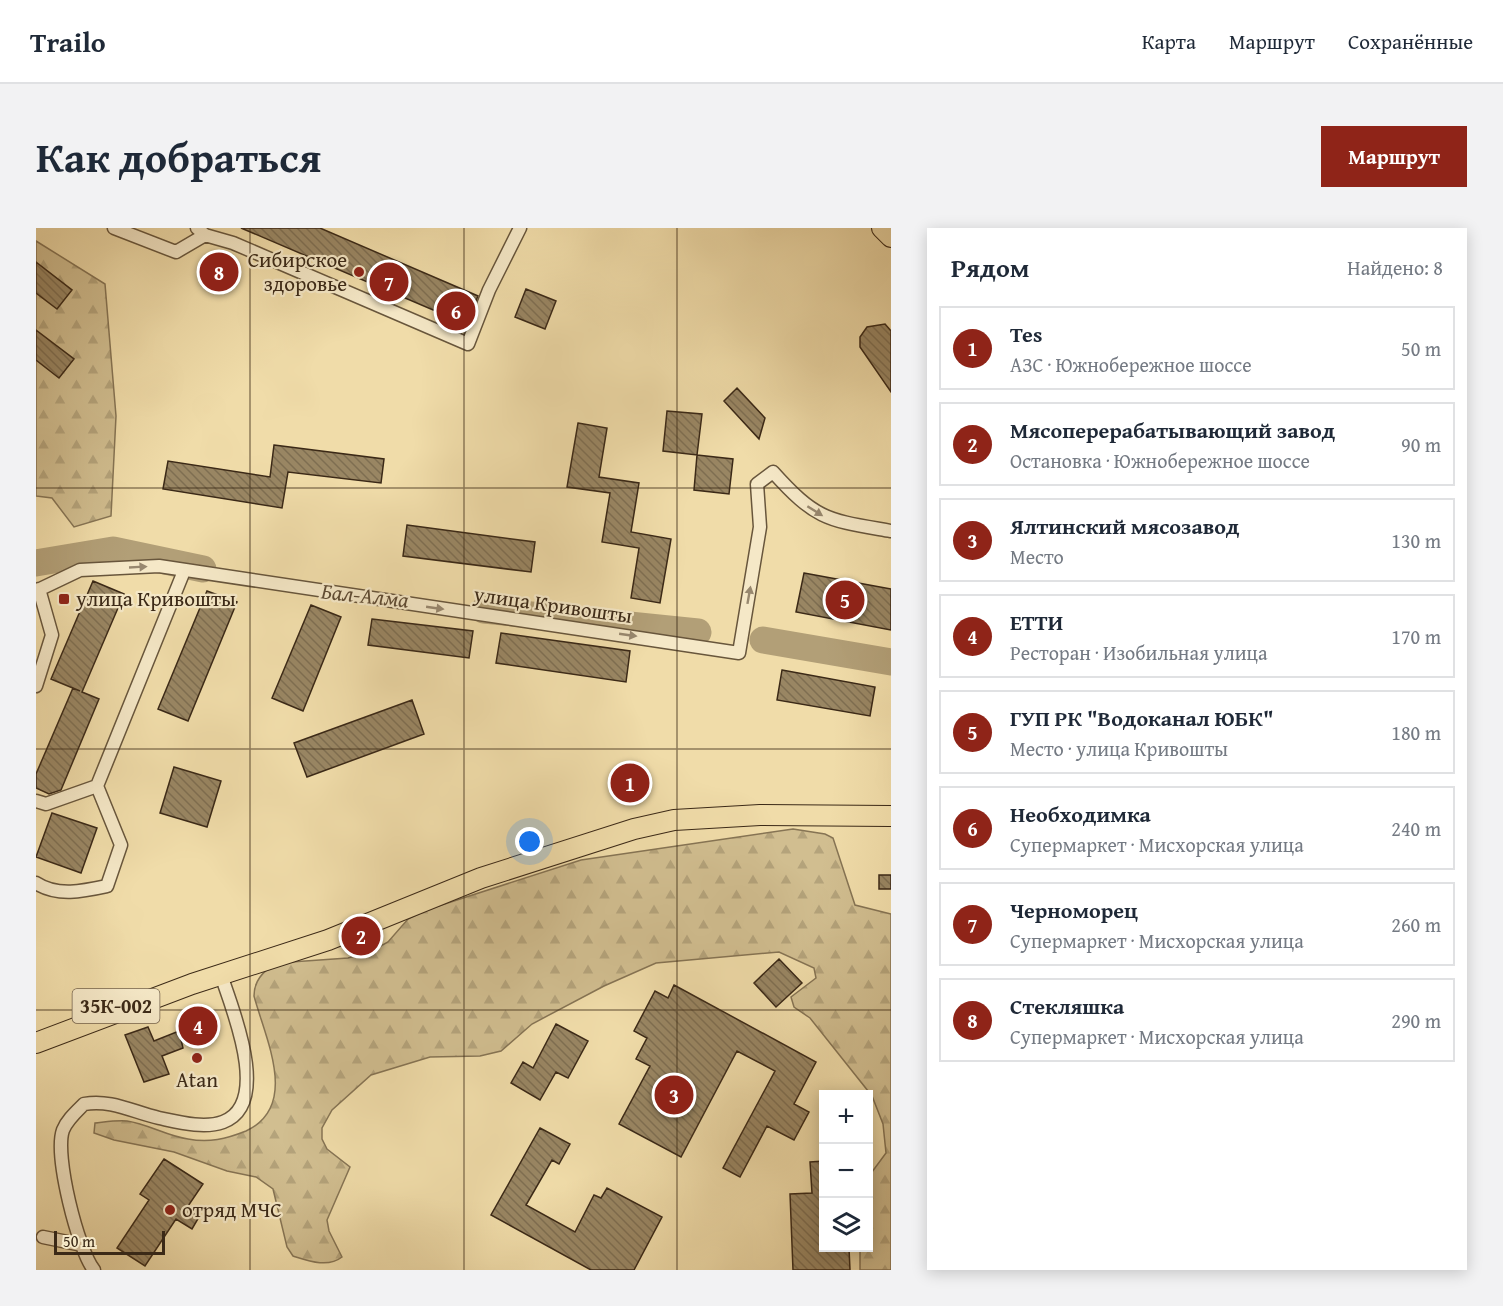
<!DOCTYPE html>
<html lang="ru">
<meta charset="utf-8">
<style>
:root{--surface:#fff;--page:#f2f2f3;--text:#1f2937;--muted:#747a83;--line:#e0e1e3;--accent:#8f2418}
body{margin:0;font-family:"Gentium Book Plus",serif;background:var(--page);color:var(--text)}
.controls{position:absolute;right:18px;bottom:18px;display:grid;overflow:hidden;border-radius:0px;box-shadow:0 3px 15px #0003}
.controls button{width:54px;height:54px;display:grid;place-items:center;padding:0;border:0;border-bottom:2px solid var(--line);background:var(--surface);color:var(--text);font:30px sans-serif}
.scale{position:absolute;left:18px;bottom:15px;width:111px;box-sizing:border-box;padding-left:6px;border:3px solid #3b2917;border-top:0;font-size:16px;line-height:21px;white-space:nowrap;color:#3b2917;-webkit-text-stroke:4px #f5e8c7;paint-order:stroke}
.you{position:absolute;left:494px;top:614px;width:21px;height:21px;margin:-15px;border:4px solid #fff;border-radius:50%;background:#1a73e8;box-shadow:0 0 0 9px #1a73e833}
.badge{display:grid;place-items:center;width:39px;height:39px;border-radius:50%;background:var(--accent);color:#fff;font-size:20px;font-weight:700}
.pin{position:absolute;translate:-50% -50%;border:3px solid #fff;box-shadow:0 2px 6px #0006}
.list{margin:0;padding:0;list-style:none}
h2{display:flex;justify-content:space-between;align-items:center;height:78px;margin:0;padding:0 24px;font-size:26px}
h2 small{font-size:20px;font-weight:400;color:var(--muted)}
.list li{display:grid;grid-template-columns:39px 1fr auto;gap:18px;align-items:center;box-sizing:border-box;height:84px;margin:0 12px 12px;padding:0 12px;border:2px solid var(--line);border-radius:0px}
.list b{display:block;font-size:22px;white-space:nowrap}
.list p{margin:0;font-size:20px;white-space:nowrap;color:var(--muted)}
.list em{font-size:20px;font-style:normal;color:var(--muted)}
.icon{flex:none;width:33px;height:33px;fill:none;stroke:currentColor;stroke-width:2;stroke-linecap:round;stroke-linejoin:round}
.map{position:relative;flex:none;width:855px;height:1042px;overflow:hidden;border-radius:0px}
header{display:flex;align-items:center;gap:36px;box-sizing:border-box;height:84px;padding:0 30px;background:var(--surface);border-bottom:2px solid var(--line)}
header strong{font-size:28px}
nav{display:flex;gap:33px;margin-inline-start:auto;font-size:21px}
.intro{display:flex;align-items:center;justify-content:space-between;box-sizing:border-box;height:144px;padding:0 36px}
h1{margin:0;font-size:42px}
.button{padding:15px 27px;border-radius:0px;background:var(--accent);color:#fff;font-size:21px;font-weight:700}
main{display:flex;gap:36px;padding:0 36px}
aside{flex:1;background:var(--surface);border-radius:0px;box-shadow:0 3px 15px #0003}
.map>svg:first-child{display:block}
</style>
<header>
<strong>Trailo</strong>
<nav><a>Карта</a><a>Маршрут</a><a>Сохранённые</a></nav>
</header>
<div class="intro"><h1>Как добраться</h1><a class="button">Маршрут</a></div>
<main>
<div class="map">
<svg width="855" height="1042" viewBox="0 0 855 1042">
<defs>
<pattern id="forest-firs" width="22" height="20" patternUnits="userSpaceOnUse" patternTransform="scale(1.5)"><rect width="22" height="20" fill="#d1be90"/><path d="M5 1l3.5 6h-7zM16 11l3.5 6h-7z" fill="#b4a37b"/></pattern>
<pattern id="building-back-hatch" width="6" height="6" patternUnits="userSpaceOnUse" patternTransform="scale(1.5)"><rect width="6" height="6" fill="#998663"/><path d="M-1 5l2 2M0 0l6 6M5-1l2 2" fill="none" stroke="#7e6e51"/></pattern>
</defs>
<rect width="100%" height="100%" fill="#f0dca9"/>
<filter id="stains"><feTurbulence type="fractalNoise" baseFrequency=".00333" numOctaves="4"/><feColorMatrix values="0 0 0 0 .2 0 0 0 0 .09 0 0 0 0 .02 0 0 0 .5 -.17"/></filter>
<radialGradient id="worn" r=".72"><stop offset=".6" stop-color="#630" stop-opacity="0"/><stop offset="1" stop-color="#630" stop-opacity=".3"/></radialGradient>
<path fill="url(#forest-firs)" stroke="#867454" stroke-width="1.5" d="M 0,13 L 69,56 L 80,188 L 75,288 L 38,299 L 16,270 L 0,268 Z
M 757,601 L 789,606 L 797,610 L 819,677 L 855,686 L 855,1042 L 824,1042 L 824,1020 L 832,1020 L 833,948 L 850,925 L 847,896 L 836,868 L 774,790 L 758,779 L 755,769 L 780,750 L 778,740 L 743,724 L 620,735 L 568,758 L 496,796 L 465,823 L 444,828 L 394,829 L 335,847 L 296,882 L 286,900 L 286,911 L 291,921 L 314,939 L 291,992 L 293,1003 L 306,1029 C 292,1040 273,1033 257,1028 L 251,1019 L 237,961 L 220,949 L 191,943 L 138,924 L 78,912 L 58,905 L 59,895 C 69,894 81,892 91,893 C 112,896 131,908 152,911 C 173,915 190,911 210,903 C 264,878 229,810 218,768 C 218,753 228,742 241,735 L 312,730 L 334,724 L 352,714 L 372,691 L 390,682 L 545,632 Z"/>
<g fill="none" stroke-linecap="round" stroke-linejoin="round">
<path stroke="#b29f77" stroke-width="27" d="M 0,335 L 77,322 L 167,341
M 448,382 L 662,404
M 727,412 L 855,434"/>
</g>
<path fill="url(#building-back-hatch)" stroke="#3b2917" stroke-width="1.5" d="M 205,0 L 284,0 L 442,68 L 430,96 Z
M 0,34 L 36,62 L 21,81 L 0,65 Z
M 490,61 L 520,73 L 509,101 L 479,89 Z
M 849,96 L 855,103 L 855,164 L 824,119 L 824,109 L 831,99 Z
M 0,102 L 38,131 L 23,150 L 0,132 Z
M 701,160 L 729,190 L 723,211 L 688,173 Z
M 631,183 L 666,186 L 661,227 L 627,223 Z
M 542,195 L 571,200 L 563,249 L 603,255 L 595,304 L 635,311 L 624,375 L 595,370 L 603,320 L 566,314 L 574,265 L 531,259 Z
M 238,217 L 348,231 L 345,255 L 252,244 L 246,280 L 127,261 L 132,233 L 234,249 Z
M 661,227 L 697,231 L 693,266 L 658,262 Z
M 371,297 L 499,314 L 495,344 L 367,328 Z
M 768,345 L 855,361 L 855,402 L 760,384 Z
M 57,353 L 88,366 L 46,464 L 63,471 L 25,562 L 13,566 L 0,560 L 0,546 L 37,460 L 44,463 L 15,451 Z
M 171,363 L 201,374 L 152,493 L 122,481 Z
M 275,377 L 305,389 L 267,483 L 236,470 Z
M 336,391 L 437,403 L 433,430 L 332,417 Z
M 465,405 L 594,423 L 590,454 L 460,435 Z
M 746,442 L 839,459 L 834,488 L 741,472 Z
M 376,472 L 388,506 L 271,549 L 258,515 Z
M 138,539 L 185,553 L 171,599 L 124,585 Z
M585 555a9 9 0 1 1 18 0a9 9 0 1 1-18 0Z
M 16,585 L 61,600 L 45,645 L 0,629 Z
M 843,647 L 855,647 L 855,661 L 843,661 Z
M 743,731 L 766,755 L 740,779 L 718,755 Z
M 638,757 L 780,834 L 758,876 L 773,884 L 758,912 L 731,898 L 704,949 L 687,940 L 739,843 L 701,823 L 645,929 L 583,896 L 614,838 L 600,831 L 611,810 L 598,803 L 619,763 L 632,770 Z
M 520,796 L 552,813 L 532,850 L 520,844 L 504,872 L 475,855 L 487,834 L 497,840 Z
M 112,799 L 118,813 L 143,803 L 147,820 L 126,828 L 133,846 L 108,854 L 89,807 Z
M 504,900 L 534,916 L 523,936 L 516,932 L 490,977 L 539,1004 L 558,967 L 565,970 L 571,960 L 626,989 L 598,1042 L 555,1042 L 455,987 Z
M 128,931 L 167,956 L 150,981 L 163,989 L 156,1001 L 140,991 L 109,1038 L 81,1020 L 113,972 L 104,966 Z
M 788,933 L 788,1020 L 813,1020 L 814,1042 L 757,1042 L 754,966 L 776,965 L 774,934 Z"/>
<g fill="none" stroke-linecap="round" stroke-linejoin="round">
<g stroke="#68563c" stroke-width="15">
<path id="minor" d="M 78,0 L 140,24 L 169,7
M 161,0 L 169,7 L 197,15 L 432,116 L 453,62 L 484,0
M 0,363 L 44,342 L 123,338 L 703,425 L 724,299 L 721,256 L 737,244 C 781,293 792,292 855,303
M 0,458 L 16,407 L 3,361
M 61,558 L 148,343
M 0,573 L 10,576 L 61,558 L 85,617 L 71,658 C 48,663 21,669 0,655
M 7,1009 L 46,1017
M 58,1042 C 42,1022 18,927 27,902 C 31,892 40,884 48,876 C 75,871 97,884 123,890 C 142,894 168,901 187,894 C 236,876 196,780 185,747"/>
</g>
<g stroke="#3b2917" stroke-width="22">
<path id="trunk" d="M 846,0 L 855,9
M 0,815 L 156,756 L 292,712 L 445,650 L 598,601 L 638,592 L 724,587 L 855,588"/>
</g>
<use href="#minor" stroke="#f5e8c7" stroke-width="12"/>
<use href="#trunk" stroke="#f0dca9" stroke-width="20"/>
</g>
<defs><path id="oneway-solid" d="M-6-.8H1V-3.2L6.5 0L1 3.2V.8H-6Z" transform="scale(1.5)"/></defs>
<g fill="#98886f">
<use href="#oneway-solid" transform="translate(779 283) rotate(32)"/>
<use href="#oneway-solid" transform="translate(102 339) rotate(-3)"/>
<use href="#oneway-solid" transform="translate(713 367) rotate(-80)"/>
<use href="#oneway-solid" transform="translate(399 380) rotate(8)"/>
<use href="#oneway-solid" transform="translate(592 407) rotate(8)"/>
</g>
<path fill="none" stroke="#3b2917" stroke-width="1.5" stroke-opacity="0.55" d="M 214,0 L 214,1042M 428,0 L 428,1042M 641,0 L 641,1042M 0,260 L 855,260M 0,521 L 855,521M 0,782 L 855,782"/>
<g fill="#8f2418" stroke="#f5e8c7" stroke-width="2">
<circle cx="323" cy="44" r="6"/>
<rect x="22" y="365" width="12" height="12" rx="3"/>
<circle cx="161" cy="830" r="6"/>
<circle cx="134" cy="982" r="6"/>
</g>
<g text-anchor="middle" stroke-width="4.5" stroke-linejoin="round" paint-order="stroke">
<rect fill="#f5e8c7" stroke="#73624c" stroke-width="1.5" x="36.5" y="761" width="87" height="34" rx="4.5"/>
<g font-size="20" font-weight="bold" fill="#3b2917">
<text x="80" y="785">35К-002</text>
</g>
<g font-size="21" fill="#3b2917" stroke="#f5e8c7" text-anchor="start">
<text x="311" y="39" text-anchor="end">Сибирское<tspan x="311" dy="24">здоровье</tspan></text>
<text x="40" y="378">улица Кривошты</text>
<text x="161" y="859" text-anchor="middle">Atan</text>
<text x="146" y="989">отряд МЧС</text>
</g>
<g font-size="21" fill="#3b2917" stroke="#f5e8c7">
<text transform="translate(517 377) rotate(8)" y="7">улица Кривошты</text>
</g>
<g font-size="22" font-style="italic" fill="#5f4c34" stroke="#f5e8c7">
<text transform="translate(329 367) rotate(6)" y="8">Бал-Алма</text>
</g>
</g>
<rect width="100%" height="100%" filter="url(#stains)"/>
<rect width="100%" height="100%" fill="url(#worn)"/>
</svg>
<div class="controls">
<button>+</button>
<button>−</button>
<button><svg class="icon" aria-label="layers" viewBox="0 0 24 24"><path d="M12 4l9 5-9 5-9-5zM3 14l9 5 9-5"/></svg></button>
</div>
<div class="scale">50 m</div>
<div class="you"></div>
<div class="pin badge" style="left:594px;top:555px">1</div>
<div class="pin badge" style="left:325px;top:708px">2</div>
<div class="pin badge" style="left:638px;top:867px">3</div>
<div class="pin badge" style="left:162px;top:798px">4</div>
<div class="pin badge" style="left:809px;top:372px">5</div>
<div class="pin badge" style="left:420px;top:83px">6</div>
<div class="pin badge" style="left:353px;top:54px">7</div>
<div class="pin badge" style="left:183px;top:44px">8</div>
</div>
<aside>
<h2>Рядом<small>Найдено: 8</small></h2>
<ul class="list">
<li><span class="badge">1</span><div><b>Tes</b><p>АЗС · Южнобережное шоссе</p></div><em>50 m</em></li>
<li><span class="badge">2</span><div><b>Мясоперерабатывающий завод</b><p>Остановка · Южнобережное шоссе</p></div><em>90 m</em></li>
<li><span class="badge">3</span><div><b>Ялтинский мясозавод</b><p>Место</p></div><em>130 m</em></li>
<li><span class="badge">4</span><div><b>ЕТТИ</b><p>Ресторан · Изобильная улица</p></div><em>170 m</em></li>
<li><span class="badge">5</span><div><b>ГУП РК &quot;Водоканал ЮБК&quot;</b><p>Место · улица Кривошты</p></div><em>180 m</em></li>
<li><span class="badge">6</span><div><b>Необходимка</b><p>Супермаркет · Мисхорская улица</p></div><em>240 m</em></li>
<li><span class="badge">7</span><div><b>Черноморец</b><p>Супермаркет · Мисхорская улица</p></div><em>260 m</em></li>
<li><span class="badge">8</span><div><b>Стекляшка</b><p>Супермаркет · Мисхорская улица</p></div><em>290 m</em></li>
</ul>
</aside>
</main>
